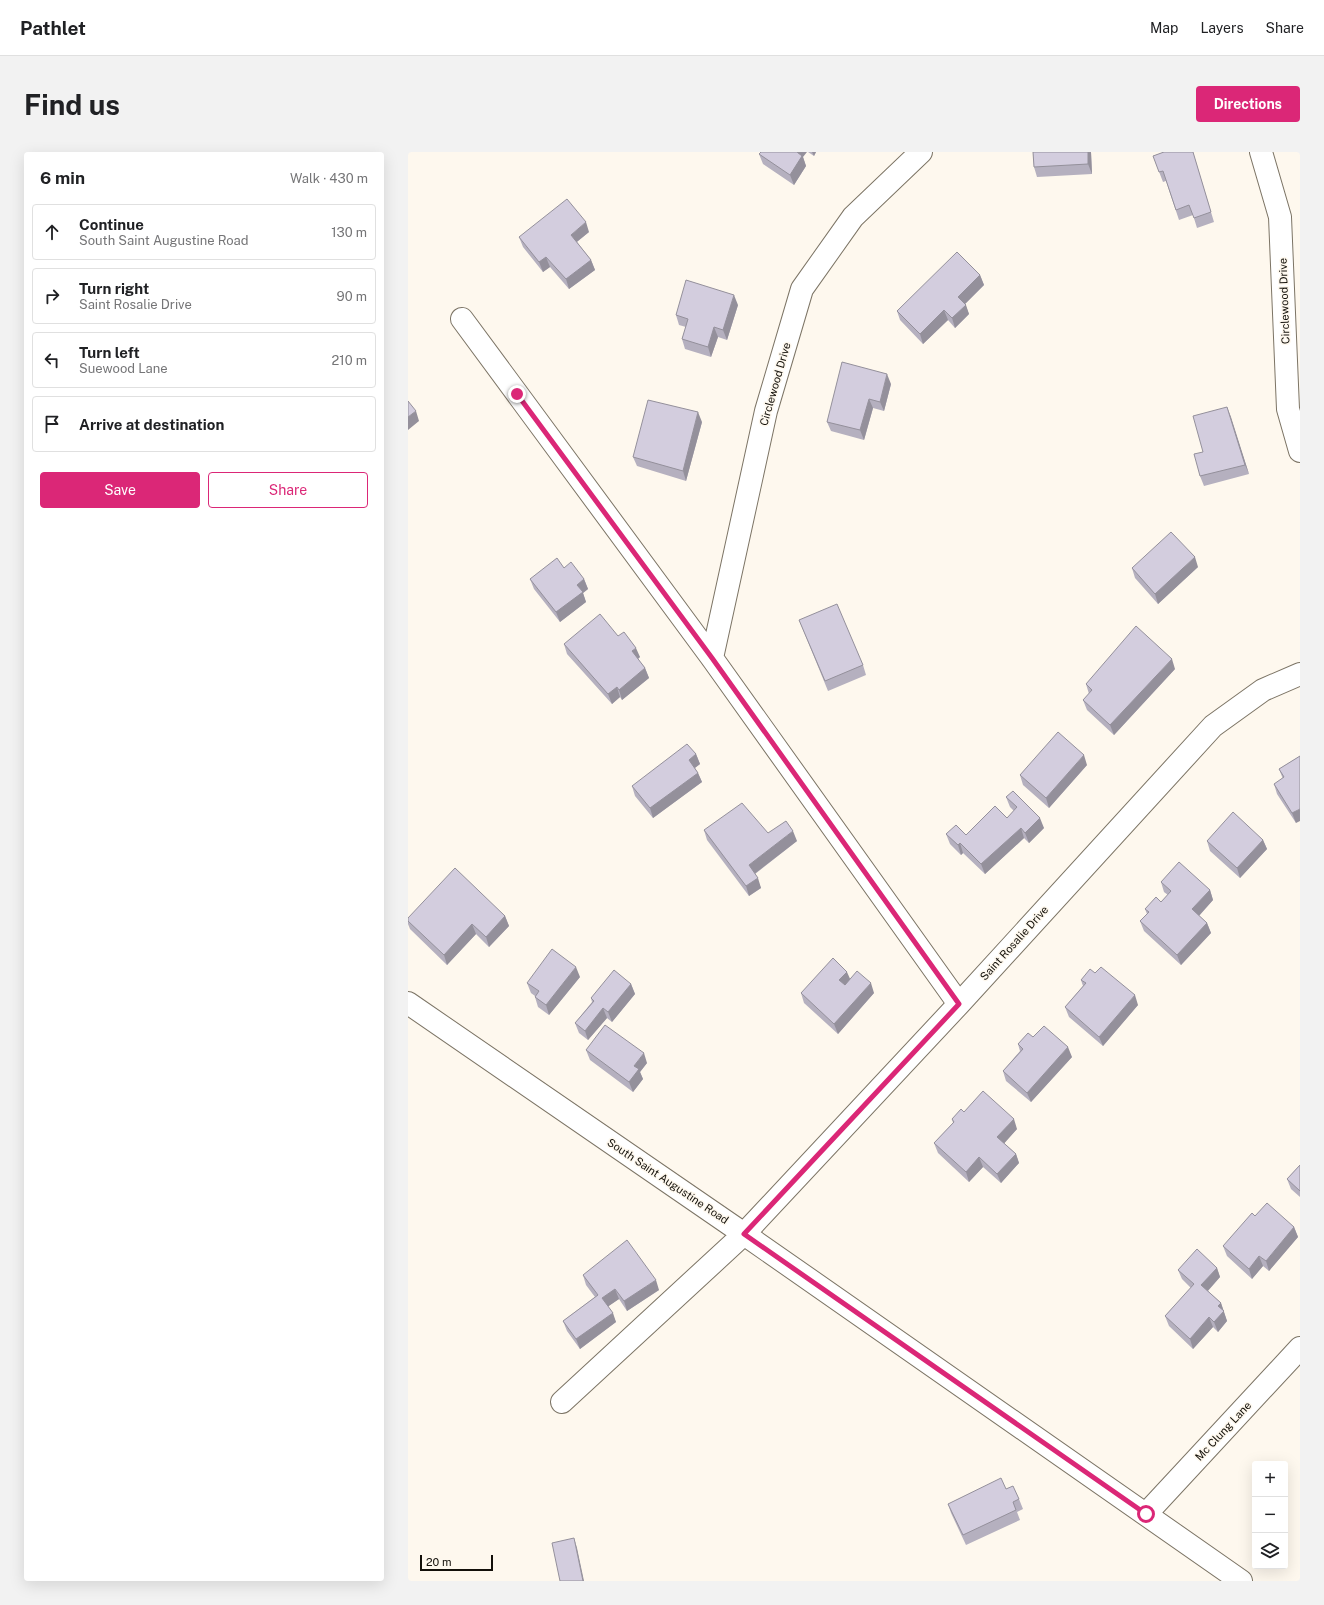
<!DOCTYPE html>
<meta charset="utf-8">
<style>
:root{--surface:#fff;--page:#f2f2f2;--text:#202124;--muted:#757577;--line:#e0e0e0;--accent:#db2777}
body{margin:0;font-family:"Public Sans",sans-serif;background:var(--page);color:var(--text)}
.controls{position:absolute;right:12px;bottom:12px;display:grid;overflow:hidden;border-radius:4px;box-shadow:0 4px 16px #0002}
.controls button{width:36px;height:36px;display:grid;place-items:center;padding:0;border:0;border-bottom:1px solid var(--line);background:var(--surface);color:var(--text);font:20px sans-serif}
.scale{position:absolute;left:12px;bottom:10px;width:73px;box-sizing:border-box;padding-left:4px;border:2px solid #13100a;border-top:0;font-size:11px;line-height:14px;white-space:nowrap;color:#13100a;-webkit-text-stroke:3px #fef8ee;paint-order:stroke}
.stop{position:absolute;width:12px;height:12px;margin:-9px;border:3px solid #db2777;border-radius:50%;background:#fff}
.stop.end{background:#db2777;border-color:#fff;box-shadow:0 1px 4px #0008}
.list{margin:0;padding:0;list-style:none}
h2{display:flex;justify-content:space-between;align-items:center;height:52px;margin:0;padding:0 16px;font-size:17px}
h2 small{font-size:13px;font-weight:400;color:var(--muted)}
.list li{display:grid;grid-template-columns:26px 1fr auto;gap:12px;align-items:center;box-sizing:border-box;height:56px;margin:0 8px 8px;padding:0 8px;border:1px solid var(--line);border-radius:4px}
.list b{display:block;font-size:15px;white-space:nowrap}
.list p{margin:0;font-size:13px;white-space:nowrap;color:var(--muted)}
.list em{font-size:13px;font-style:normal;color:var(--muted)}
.actions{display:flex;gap:8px;padding:12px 16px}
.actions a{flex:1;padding:9px 0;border:1px solid var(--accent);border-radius:4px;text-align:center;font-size:14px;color:var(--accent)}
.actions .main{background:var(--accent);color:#fff}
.icon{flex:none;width:22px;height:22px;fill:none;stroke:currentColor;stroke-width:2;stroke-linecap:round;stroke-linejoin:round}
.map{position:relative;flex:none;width:892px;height:1429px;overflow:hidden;border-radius:4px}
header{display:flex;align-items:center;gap:24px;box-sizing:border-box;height:56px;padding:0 20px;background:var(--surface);border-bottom:1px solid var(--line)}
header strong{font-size:19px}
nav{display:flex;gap:22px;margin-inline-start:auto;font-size:14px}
.intro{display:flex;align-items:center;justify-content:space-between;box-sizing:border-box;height:96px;padding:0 24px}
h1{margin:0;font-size:28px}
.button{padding:10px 18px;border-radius:4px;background:var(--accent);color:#fff;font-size:14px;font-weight:700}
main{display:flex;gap:24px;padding:0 24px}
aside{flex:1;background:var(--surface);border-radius:4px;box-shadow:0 4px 16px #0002}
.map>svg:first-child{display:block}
</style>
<header>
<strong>Pathlet</strong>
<nav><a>Map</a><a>Layers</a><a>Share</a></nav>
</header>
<div class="intro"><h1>Find us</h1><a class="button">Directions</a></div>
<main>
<aside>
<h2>6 min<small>Walk · 430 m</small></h2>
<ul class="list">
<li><svg class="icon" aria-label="ahead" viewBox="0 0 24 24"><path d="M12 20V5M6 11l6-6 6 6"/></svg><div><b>Continue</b><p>South Saint Augustine Road</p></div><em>130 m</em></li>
<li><svg class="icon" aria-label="right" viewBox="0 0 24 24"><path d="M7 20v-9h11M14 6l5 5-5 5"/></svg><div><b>Turn right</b><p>Saint Rosalie Drive</p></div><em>90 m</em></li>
<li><svg class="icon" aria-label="left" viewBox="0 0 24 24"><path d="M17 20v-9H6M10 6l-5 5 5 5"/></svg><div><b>Turn left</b><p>Suewood Lane</p></div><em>210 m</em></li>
<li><svg class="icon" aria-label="arrive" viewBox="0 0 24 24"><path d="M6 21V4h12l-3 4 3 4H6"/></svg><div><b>Arrive at destination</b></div></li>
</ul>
<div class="actions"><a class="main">Save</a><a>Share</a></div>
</aside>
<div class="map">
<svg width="892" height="1429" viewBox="0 0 892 1429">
<rect width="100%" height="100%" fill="#fef8ee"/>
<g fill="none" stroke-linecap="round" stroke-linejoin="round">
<g stroke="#7c7465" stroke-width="24">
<path id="minor" d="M 853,0 L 872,65 L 880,257 L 892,299
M 54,167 L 304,506 L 551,852
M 304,506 L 358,259 L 394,137 L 445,65 L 513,0
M 0,851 L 336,1082 L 833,1429
M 154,1250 L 336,1082 L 551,852 L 805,574 L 855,538 L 892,522
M 738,1362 L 892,1196"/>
</g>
<use href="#minor" stroke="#fff" stroke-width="22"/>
</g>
<path fill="#b5b0bf" d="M 400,0 L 408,0 L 406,4 Z
M 625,0 L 683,0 L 684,22 L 629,25 L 626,15 Z
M 756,0 L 785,0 L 806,70 L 789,76 L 785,63 L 771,68 L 758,29 L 755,30 L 745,4 Z
M 351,2 L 395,5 L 398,14 L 386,33 L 355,12 Z
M 181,80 L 169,90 L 183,108 L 187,118 L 161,137 L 142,115 L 135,120 L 115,95 L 111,85 Z
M 572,123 L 576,133 L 557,152 L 561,162 L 547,176 L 540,168 L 515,192 L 492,168 L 489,159 Z
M 330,153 L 319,188 L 310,185 L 303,205 L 277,197 L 274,187 L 278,175 L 271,173 L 268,163 Z
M 483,232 L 476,259 L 465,256 L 456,288 L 423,279 L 419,270 Z
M 819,255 L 841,322 L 796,334 L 792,324 L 795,300 Z
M 294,270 L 278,329 L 229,314 L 225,305 Z
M 790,415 L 750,452 L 727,426 L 724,416 Z
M 156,416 L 176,427 L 180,437 L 175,441 L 178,450 L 152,470 L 126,437 L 122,427 Z
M 391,468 L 455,513 L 458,523 L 420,539 Z
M 210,484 L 232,505 L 230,507 L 237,516 L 241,526 L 214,548 L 212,545 L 204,552 L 159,502 L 156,492 Z
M 767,517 L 706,583 L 679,558 L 675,548 L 681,542 L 678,532 Z
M 288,602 L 292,612 L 287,616 L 290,621 L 294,630 L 245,666 L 227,644 L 224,634 Z
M 892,604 L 888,671 L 869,642 L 866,632 L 875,627 L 871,617 Z
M 679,613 L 641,656 L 615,633 L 612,623 Z
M 598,645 L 636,676 L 621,691 L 616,686 L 577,722 L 555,701 L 553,703 L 542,692 L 538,682 L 558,683 L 599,666 L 606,659 L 602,655 Z
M 296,678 L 360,681 L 389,689 L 347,722 L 353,736 L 341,744 L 299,688 Z
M 855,688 L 859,697 L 832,726 L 802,699 L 799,689 Z
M 753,730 L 802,738 L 805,748 L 791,764 L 799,771 L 803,781 L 773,813 L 736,779 L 732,769 L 739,762 L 737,757 L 753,750 L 760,743 L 756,740 Z
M 97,764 L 101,774 L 81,795 L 68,782 L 39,813 L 2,777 L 0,772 L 0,766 Z
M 172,825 L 141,863 L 130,855 L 127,845 L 127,844 L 123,841 L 119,831 Z
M 442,827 L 466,841 L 430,882 L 396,851 L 393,841 Z
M 673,828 L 730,853 L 695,894 L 661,865 L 657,855 L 675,834 Z
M 223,832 L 227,842 L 204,870 L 199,866 L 180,888 L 171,881 L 167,871 L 184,850 L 183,846 Z
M 610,892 L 664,905 L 623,950 L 598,929 L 595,919 L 612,899 Z
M 178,898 L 239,911 L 232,920 L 235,927 L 225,940 L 182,908 Z
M 556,960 L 609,977 L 596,991 L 608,1002 L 611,1011 L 593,1031 L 575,1015 L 561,1030 L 530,1001 L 526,991 L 545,971 L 544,967 Z
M 892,1013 L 892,1045 L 883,1037 L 879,1027 Z
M 886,1075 L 890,1085 L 861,1119 L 855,1114 L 844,1127 L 819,1104 L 815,1094 Z
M 809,1116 L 812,1125 L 800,1139 L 813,1151 L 819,1169 L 810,1180 L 805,1175 L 785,1197 L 761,1174 L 757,1164 L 783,1136 L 774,1127 L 770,1118 Z
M 175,1123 L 251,1138 L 219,1159 L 211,1147 L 200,1154 L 208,1170 L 172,1197 L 159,1179 L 155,1169 L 187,1145 L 178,1133 Z
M 598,1337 L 611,1347 L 615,1357 L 609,1360 L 612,1368 L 558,1393 L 543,1361 L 540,1352 Z"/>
<path fill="#94909b" d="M 388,0 L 399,0 L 395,5 L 398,14 L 386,33 L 382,23 Z
M 404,0 L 408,0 L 406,4 Z
M 680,0 L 683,0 L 684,22 L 680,12 Z
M 178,70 L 181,80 L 166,92 L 163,83 Z
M 138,105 L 142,115 L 135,120 L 131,110 Z
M 183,108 L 187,118 L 161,137 L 158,127 Z
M 572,123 L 576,133 L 554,155 L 550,145 Z
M 326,143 L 330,153 L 319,188 L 315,178 Z
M 558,153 L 561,162 L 547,176 L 544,166 Z
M 536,158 L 540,168 L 515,192 L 512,182 Z
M 306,175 L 310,185 L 303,205 L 300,195 Z
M 479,222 L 483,232 L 476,259 L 472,250 Z
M 461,247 L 465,256 L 456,288 L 452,278 Z
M 819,255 L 823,265 L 841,322 L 837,313 Z
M 8,259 L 11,269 L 0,278 L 0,265 Z
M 290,260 L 294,270 L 278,329 L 275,319 Z
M 787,405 L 790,415 L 750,452 L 747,442 Z
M 176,427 L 180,437 L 175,441 L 178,450 L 152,470 L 148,460 L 169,433 Z
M 228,496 L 232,505 L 227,509 L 224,499 Z
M 764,507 L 767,517 L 706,583 L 702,573 Z
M 237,516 L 241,526 L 214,548 L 211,538 Z
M 209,535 L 212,545 L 204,552 L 200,542 Z
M 288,602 L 292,612 L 284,618 L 281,608 Z
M 676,603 L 679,613 L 641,656 L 638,646 Z
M 290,621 L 294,630 L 245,666 L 242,656 Z
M 892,657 L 892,669 L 888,671 L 884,661 Z
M 632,666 L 636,676 L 621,691 L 617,681 Z
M 613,676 L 616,686 L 577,722 L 573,712 Z
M 385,679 L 389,689 L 345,723 L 341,713 Z
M 855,688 L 859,697 L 832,726 L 829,716 Z
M 552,691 L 555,701 L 553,703 L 550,693 Z
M 350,726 L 353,736 L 341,744 L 338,734 Z
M 802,738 L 805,748 L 788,767 L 784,757 Z
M 97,764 L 101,774 L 81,795 L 78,785 Z
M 799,771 L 803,781 L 773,813 L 769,803 Z
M 64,772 L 68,782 L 39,813 L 36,803 Z
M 168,815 L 172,825 L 141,863 L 138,853 Z
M 439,820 L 443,829 L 435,838 L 431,828 Z
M 463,831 L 466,841 L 430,882 L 426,872 Z
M 223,832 L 227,842 L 204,870 L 200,860 Z
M 727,843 L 730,853 L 695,894 L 691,885 Z
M 195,856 L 199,866 L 180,888 L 177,879 Z
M 660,895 L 664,905 L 623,950 L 619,941 Z
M 236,901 L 239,911 L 232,920 L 235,927 L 225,940 L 221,930 L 226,914 Z
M 606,967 L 609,977 L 593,995 L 589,985 Z
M 608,1002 L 611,1011 L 593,1031 L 589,1022 Z
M 571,1005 L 575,1015 L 561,1030 L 558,1020 Z
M 886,1075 L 890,1085 L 861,1119 L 858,1109 Z
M 851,1104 L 855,1114 L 844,1127 L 841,1117 Z
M 809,1116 L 812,1125 L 796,1143 L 793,1133 Z
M 248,1128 L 251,1138 L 219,1159 L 216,1149 Z
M 207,1137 L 211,1147 L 198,1156 L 194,1146 Z
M 813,1151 L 819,1169 L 810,1180 L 806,1170 L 810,1154 Z
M 205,1161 L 208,1170 L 172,1197 L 168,1187 Z
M 801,1165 L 805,1175 L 785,1197 L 782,1187 Z
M 166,1386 L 169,1396 L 176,1429 L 175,1429 Z"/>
<path fill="#d3cdde" stroke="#94909b" d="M 353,0 L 389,0 L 394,4 L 382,23 L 351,2 Z
M 625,0 L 680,0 L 680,12 L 626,15 Z
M 756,0 L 785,0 L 803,60 L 786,66 L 781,53 L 768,58 L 755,19 L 751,20 L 745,4 Z
M 159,47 L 178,70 L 163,83 L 183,108 L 158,127 L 138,105 L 131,110 L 111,85 Z
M 549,100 L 572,123 L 550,145 L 558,153 L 544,166 L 536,158 L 512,182 L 489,159 Z
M 278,128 L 326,143 L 315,178 L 306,175 L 300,195 L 274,187 L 280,167 L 268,163 Z
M 434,210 L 479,222 L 472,250 L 461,247 L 452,278 L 419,270 Z
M 240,248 L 290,260 L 275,319 L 225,305 Z
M 0,249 L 8,259 L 0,265 Z
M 819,255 L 837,313 L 792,324 L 786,302 L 795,300 L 785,264 Z
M 763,380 L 787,405 L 747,442 L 724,416 Z
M 149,406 L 156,416 L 163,410 L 176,427 L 169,433 L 175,440 L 148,460 L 122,427 Z
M 429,452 L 455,513 L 417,529 L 391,468 Z
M 192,462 L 210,484 L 216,480 L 228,496 L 224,499 L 237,516 L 211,538 L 209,535 L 200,542 L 156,492 Z
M 728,474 L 764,507 L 702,573 L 675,548 L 684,538 L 678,532 Z
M 650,580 L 676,603 L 638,646 L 612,623 Z
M 279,592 L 288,602 L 281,608 L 290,621 L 242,656 L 224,634 Z
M 892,604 L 892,657 L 884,661 L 866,632 L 876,625 L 871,617 Z
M 605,639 L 632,666 L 617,681 L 613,676 L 573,712 L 552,691 L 550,693 L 538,682 L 548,673 L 558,683 L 587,654 L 599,666 L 609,655 L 598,645 Z
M 334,651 L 360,681 L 378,669 L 385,679 L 341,713 L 350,726 L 338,734 L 296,678 Z
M 825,660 L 855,688 L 829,716 L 799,689 Z
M 771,710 L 802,738 L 784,757 L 799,771 L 769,803 L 732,769 L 741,760 L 737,757 L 748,745 L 753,750 L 763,739 L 753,730 Z
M 47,716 L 97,764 L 78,785 L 64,772 L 36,803 L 0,769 L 0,766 Z
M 144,797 L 168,815 L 138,853 L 127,845 L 131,839 L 119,831 Z
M 425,806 L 439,820 L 431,828 L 437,833 L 449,819 L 463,831 L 426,872 L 393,841 Z
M 693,815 L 727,843 L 691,885 L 657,855 L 678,831 L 673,828 L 682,817 L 687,821 Z
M 206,818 L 223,832 L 200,860 L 195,856 L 177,879 L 167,871 L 186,849 L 183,846 Z
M 197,873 L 236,901 L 226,914 L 231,917 L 221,930 L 178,898 Z
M 636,874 L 660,895 L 619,941 L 595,919 L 615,897 L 610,892 L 620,881 L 625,885 Z
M 575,939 L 606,967 L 589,985 L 608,1002 L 589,1022 L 571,1005 L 558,1020 L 526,991 L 546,970 L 544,967 L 553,957 L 556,960 Z
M 892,1013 L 892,1039 L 879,1027 Z
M 859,1051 L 886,1075 L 858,1109 L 851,1104 L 841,1117 L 815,1094 L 844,1061 L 847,1064 Z
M 219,1088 L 248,1128 L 216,1149 L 207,1137 L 194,1146 L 205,1161 L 168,1187 L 155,1169 L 190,1143 L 175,1123 Z
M 789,1097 L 809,1116 L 793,1133 L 813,1151 L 810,1154 L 816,1159 L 806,1170 L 801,1165 L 782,1187 L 757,1164 L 786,1132 L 770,1118 Z
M 593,1326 L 598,1337 L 605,1334 L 611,1347 L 605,1350 L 608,1358 L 555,1383 L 540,1352 Z
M 166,1386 L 175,1429 L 152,1429 L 144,1391 Z"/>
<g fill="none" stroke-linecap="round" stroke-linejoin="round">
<path stroke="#db2777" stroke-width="5" d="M 109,242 L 304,506 L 551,852 L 336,1082 L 738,1362"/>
</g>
<g text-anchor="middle" stroke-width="3" stroke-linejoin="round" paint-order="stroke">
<g font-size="11" fill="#13100a" stroke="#fef8ee">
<text transform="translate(876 149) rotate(-92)" y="4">Circlewood Drive</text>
<text transform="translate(367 232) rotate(-74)" y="4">Circlewood Drive</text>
<text transform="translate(606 791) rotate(-48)" y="4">Saint Rosalie Drive</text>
<text transform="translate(260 1029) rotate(34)" y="4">South Saint Augustine Road</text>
<text transform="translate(815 1279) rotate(-47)" y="4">Mc Clung Lane</text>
</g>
</g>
</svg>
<div class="controls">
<button>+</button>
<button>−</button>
<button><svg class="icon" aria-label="layers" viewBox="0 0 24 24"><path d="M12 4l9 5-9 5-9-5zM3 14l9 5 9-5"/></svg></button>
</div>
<div class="scale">20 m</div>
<div class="stop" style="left:738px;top:1362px"></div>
<div class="stop end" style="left:109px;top:242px"></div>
</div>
</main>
